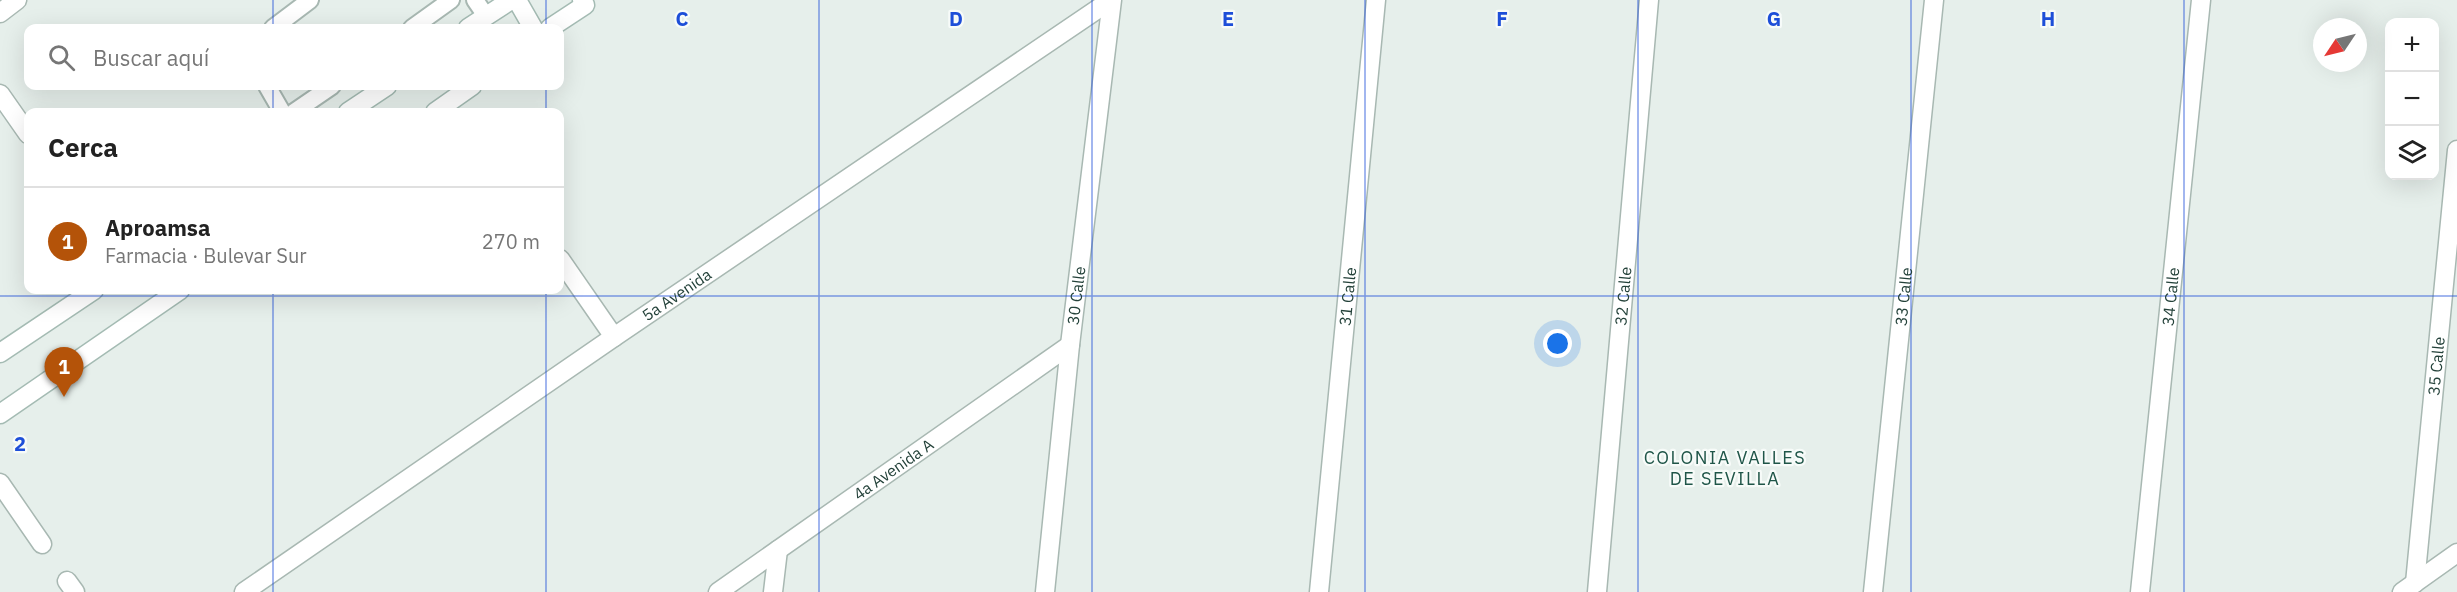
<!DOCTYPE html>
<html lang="es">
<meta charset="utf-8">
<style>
:root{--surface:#fff;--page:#f2f2f2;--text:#222;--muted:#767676;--line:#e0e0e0;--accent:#b45309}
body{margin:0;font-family:"IBM Plex Sans",sans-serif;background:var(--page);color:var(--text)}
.controls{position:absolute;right:18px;top:18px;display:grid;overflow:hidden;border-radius:12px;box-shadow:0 6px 24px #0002}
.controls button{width:54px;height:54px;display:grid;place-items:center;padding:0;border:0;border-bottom:2px solid var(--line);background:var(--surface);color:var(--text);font:30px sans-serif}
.compass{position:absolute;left:2313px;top:18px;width:54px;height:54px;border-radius:50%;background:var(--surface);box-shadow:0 6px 24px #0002;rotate:235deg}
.you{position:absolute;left:1558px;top:344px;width:21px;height:21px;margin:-15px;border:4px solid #fff;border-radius:50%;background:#1a73e8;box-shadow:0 0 0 9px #1a73e833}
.badge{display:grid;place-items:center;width:39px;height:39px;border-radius:50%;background:var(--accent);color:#fff;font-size:20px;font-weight:700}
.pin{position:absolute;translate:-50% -50px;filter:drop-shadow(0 2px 3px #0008)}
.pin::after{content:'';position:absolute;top:32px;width:21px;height:18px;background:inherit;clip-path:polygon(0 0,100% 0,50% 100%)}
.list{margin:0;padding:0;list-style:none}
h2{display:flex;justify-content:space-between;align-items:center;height:78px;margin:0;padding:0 24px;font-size:26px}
h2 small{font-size:20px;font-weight:400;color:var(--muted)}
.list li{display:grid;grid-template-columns:39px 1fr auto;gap:18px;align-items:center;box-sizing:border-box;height:108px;padding:0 24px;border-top:2px solid var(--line)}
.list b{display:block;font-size:22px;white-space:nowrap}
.list p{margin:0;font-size:20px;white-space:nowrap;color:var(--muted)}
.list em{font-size:20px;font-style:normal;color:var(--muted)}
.icon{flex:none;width:33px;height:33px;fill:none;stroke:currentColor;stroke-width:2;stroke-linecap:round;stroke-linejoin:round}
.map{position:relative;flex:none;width:2457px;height:592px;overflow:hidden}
.search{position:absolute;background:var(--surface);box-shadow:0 6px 24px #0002;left:24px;top:24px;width:540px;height:66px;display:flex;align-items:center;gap:15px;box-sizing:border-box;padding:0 21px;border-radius:12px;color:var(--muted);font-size:22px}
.panel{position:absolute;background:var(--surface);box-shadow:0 6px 24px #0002;left:24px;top:108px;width:540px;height:186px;border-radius:12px}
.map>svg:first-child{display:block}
</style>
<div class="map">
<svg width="2457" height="592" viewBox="0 0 2457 592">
<rect width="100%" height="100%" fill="#e6efeb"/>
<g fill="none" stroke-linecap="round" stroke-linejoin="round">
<g stroke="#a8b8b2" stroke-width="20">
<path id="service" d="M 475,0 L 486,16
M 273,28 L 310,0
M 412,28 L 451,0
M 267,86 L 282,112
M 294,112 L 332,86"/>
</g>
<g stroke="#a8b8b2" stroke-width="21">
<g id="minor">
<path d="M 0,13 L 17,0"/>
<path d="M 0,94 L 28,134"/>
<path d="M 560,259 L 614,337"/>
<path d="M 0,483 L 42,544"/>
<path d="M 67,581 L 75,592"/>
<path id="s1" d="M 2415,583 L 2457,150"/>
<path id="s2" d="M 244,592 L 614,337 L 1111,0"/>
<path id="s3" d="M 718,592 L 1070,345"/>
<path d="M 773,592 L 778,550"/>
<path id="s4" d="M 1045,592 L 1070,345 L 1112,0"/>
<path id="s5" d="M 1319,592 L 1376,0"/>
<path id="s6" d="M 1597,592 L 1649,0"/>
<path id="s7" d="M 1873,592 L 1934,0"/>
<path id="s8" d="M 2140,592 L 2201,0"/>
<path d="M 2402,592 L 2457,553"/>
</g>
</g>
<g stroke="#a4bbb3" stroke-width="21">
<path id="secondary" d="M 517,0 L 533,28
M 468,28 L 511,0
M 550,28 L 585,5 L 582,0
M 348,112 L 387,86
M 435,112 L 472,86
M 0,353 L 94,290
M 0,414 L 180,290"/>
</g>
<use href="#service" stroke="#fff" stroke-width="16"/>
<use href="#minor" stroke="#fff" stroke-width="18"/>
<use href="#secondary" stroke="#fff" stroke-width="18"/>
</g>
<path fill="none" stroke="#1d4ed8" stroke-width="1.5" stroke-opacity="0.55" d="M 273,0 L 273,28M 546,0 L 546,28M 819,0 L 819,592M 1092,0 L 1092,592M 1365,0 L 1365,592M 1638,0 L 1638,592M 1911,0 L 1911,592M 2184,0 L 2184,592M 273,86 L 273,112M 546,86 L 546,112M 273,290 L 273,592M 546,290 L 546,592M 0,296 L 2457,296"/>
<g text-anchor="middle" stroke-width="4.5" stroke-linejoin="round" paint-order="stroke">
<g font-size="16" fill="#24423a" stroke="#f7fbf9">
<text dy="6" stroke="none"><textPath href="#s2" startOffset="525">5a Avenida</textPath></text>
<text dy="6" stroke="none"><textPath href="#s4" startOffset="298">30 Calle</textPath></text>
<text dy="6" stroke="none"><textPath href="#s5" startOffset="297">31 Calle</textPath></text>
<text dy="6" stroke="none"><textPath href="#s6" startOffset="297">32 Calle</textPath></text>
<text dy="6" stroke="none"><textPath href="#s7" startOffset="297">33 Calle</textPath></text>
<text dy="6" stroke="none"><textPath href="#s8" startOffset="297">34 Calle</textPath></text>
<text dy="6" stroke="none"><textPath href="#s1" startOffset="218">35 Calle</textPath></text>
<text dy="6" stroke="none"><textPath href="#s3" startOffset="214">4a Avenida A</textPath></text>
</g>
<g font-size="18" letter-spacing="1.5" fill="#1f5548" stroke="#f7fbf9">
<text x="1725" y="464">COLONIA VALLES<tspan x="1725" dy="21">DE SEVILLA</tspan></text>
</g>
</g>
<g font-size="20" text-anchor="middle" font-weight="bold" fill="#1d4ed8" stroke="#f7fbf9" stroke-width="4.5" stroke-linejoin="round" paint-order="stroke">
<text x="682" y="26">C</text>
<text x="956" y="26">D</text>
<text x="1228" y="26">E</text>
<text x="1502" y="26">F</text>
<text x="1774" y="26">G</text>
<text x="2048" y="26">H</text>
<text x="20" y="451">2</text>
</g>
</svg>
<div class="controls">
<button>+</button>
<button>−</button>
<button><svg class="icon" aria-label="layers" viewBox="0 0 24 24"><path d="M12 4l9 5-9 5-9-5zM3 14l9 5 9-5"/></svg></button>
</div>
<svg class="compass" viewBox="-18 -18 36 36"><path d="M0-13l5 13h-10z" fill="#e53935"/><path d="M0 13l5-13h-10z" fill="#767676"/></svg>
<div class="you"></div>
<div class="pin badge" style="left:64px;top:397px">1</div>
<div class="search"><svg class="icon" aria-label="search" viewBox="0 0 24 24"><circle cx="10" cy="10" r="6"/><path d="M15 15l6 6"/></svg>Buscar aquí</div>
<section class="panel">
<h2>Cerca<small></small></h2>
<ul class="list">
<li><span class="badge">1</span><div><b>Aproamsa</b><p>Farmacia · Bulevar Sur</p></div><em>270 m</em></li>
</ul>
</section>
</div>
